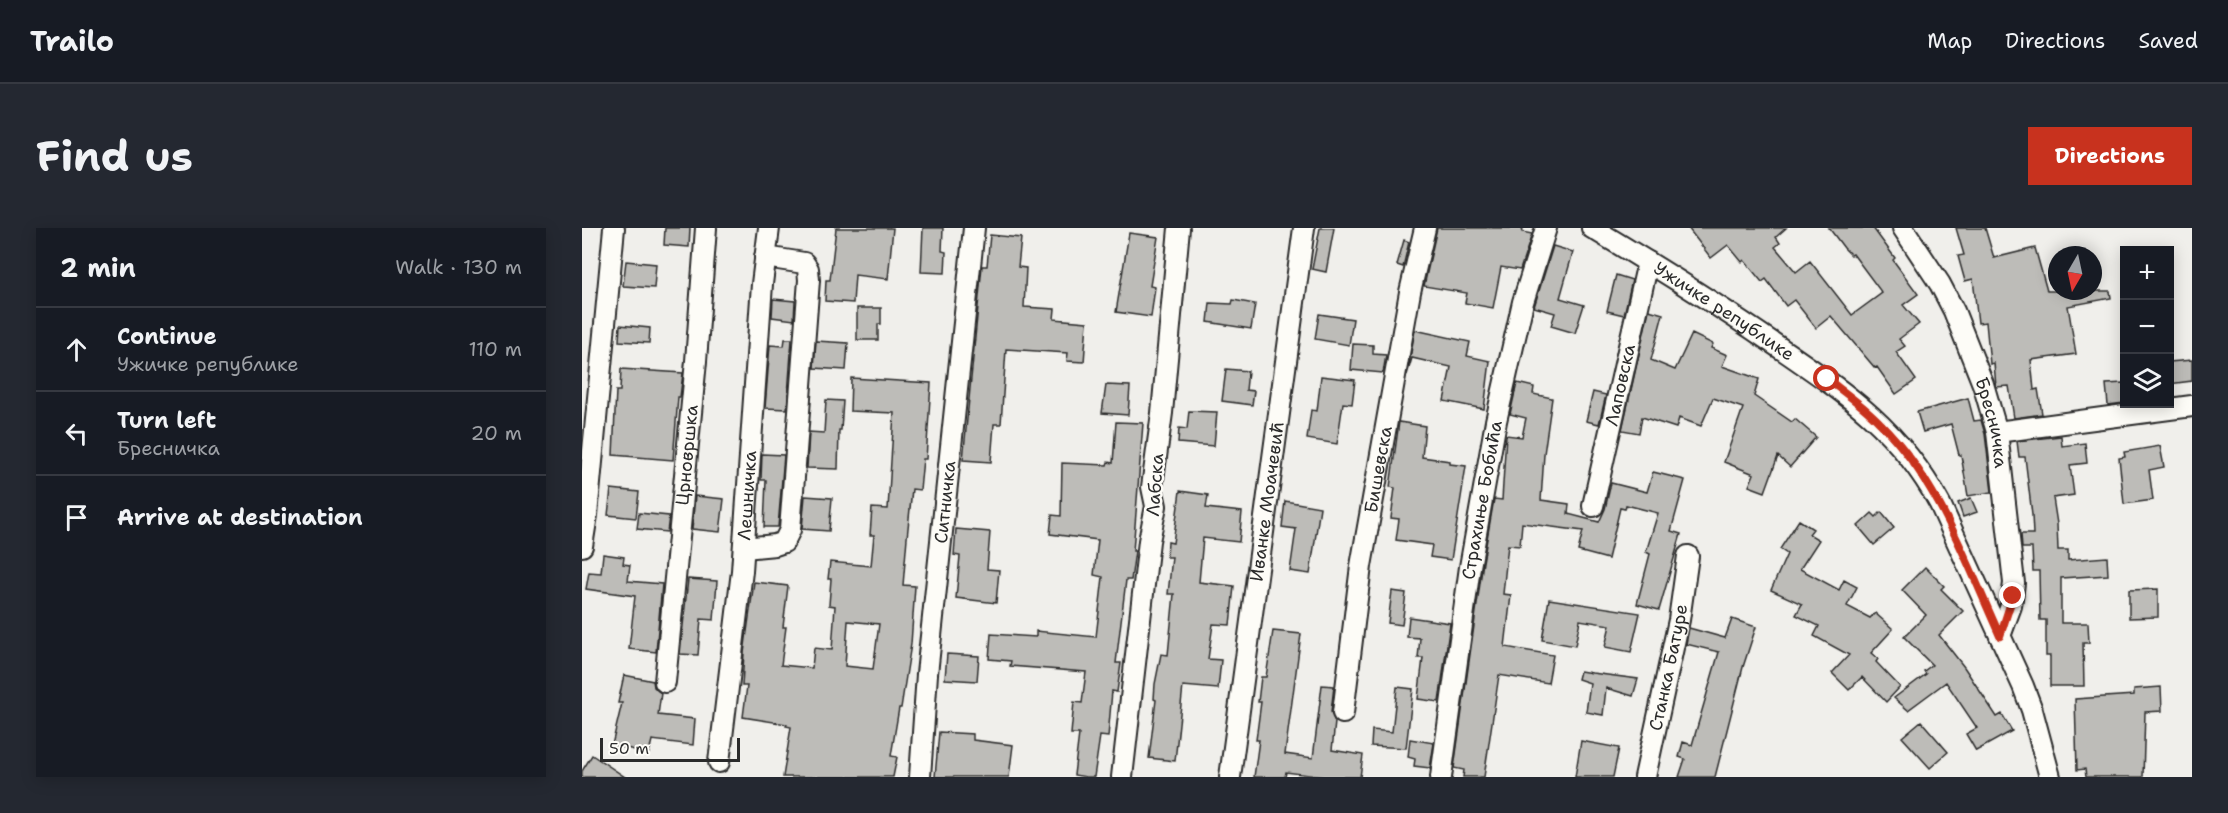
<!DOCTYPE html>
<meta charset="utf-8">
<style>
:root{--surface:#171b24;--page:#242831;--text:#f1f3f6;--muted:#9ea1a6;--line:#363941;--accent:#c8321e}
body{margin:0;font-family:"Shantell Sans",sans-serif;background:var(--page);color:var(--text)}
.controls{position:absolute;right:18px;top:18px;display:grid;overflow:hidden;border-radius:0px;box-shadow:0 3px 15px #0003}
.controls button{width:54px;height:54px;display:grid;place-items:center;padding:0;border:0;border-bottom:2px solid var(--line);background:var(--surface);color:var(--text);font:30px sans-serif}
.compass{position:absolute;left:1466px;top:18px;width:54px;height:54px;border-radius:50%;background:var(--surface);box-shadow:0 3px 15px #0003;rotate:189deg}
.scale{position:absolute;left:18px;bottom:15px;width:140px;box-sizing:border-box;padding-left:6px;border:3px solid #2b2b2b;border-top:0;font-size:16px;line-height:21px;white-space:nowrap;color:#2b2b2b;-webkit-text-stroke:4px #fdfcf7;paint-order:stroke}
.stop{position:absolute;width:18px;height:18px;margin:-14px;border:4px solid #c8321e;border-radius:50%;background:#fff}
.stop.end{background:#c8321e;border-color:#fff;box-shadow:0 2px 6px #0008}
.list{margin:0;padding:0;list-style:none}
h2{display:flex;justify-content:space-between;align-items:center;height:78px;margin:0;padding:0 24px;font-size:26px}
h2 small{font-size:20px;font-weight:400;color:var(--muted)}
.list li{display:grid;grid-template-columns:39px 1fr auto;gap:18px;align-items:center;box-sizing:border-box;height:84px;padding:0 24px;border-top:2px solid var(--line)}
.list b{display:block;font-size:22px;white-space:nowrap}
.list p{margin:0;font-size:20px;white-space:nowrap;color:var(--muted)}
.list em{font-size:20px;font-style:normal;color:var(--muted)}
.icon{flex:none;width:33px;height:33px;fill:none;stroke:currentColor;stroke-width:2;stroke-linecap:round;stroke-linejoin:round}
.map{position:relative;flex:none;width:1610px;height:549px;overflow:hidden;border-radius:0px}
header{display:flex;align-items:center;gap:36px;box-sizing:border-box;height:84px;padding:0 30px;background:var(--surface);border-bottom:2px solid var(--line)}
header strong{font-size:28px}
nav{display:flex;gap:33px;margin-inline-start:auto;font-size:21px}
.intro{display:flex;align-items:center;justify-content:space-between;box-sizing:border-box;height:144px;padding:0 36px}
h1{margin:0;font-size:42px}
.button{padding:15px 27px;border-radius:0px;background:var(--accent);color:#fff;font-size:21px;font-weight:700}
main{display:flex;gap:36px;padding:0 36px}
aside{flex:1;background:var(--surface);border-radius:0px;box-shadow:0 3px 15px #0003}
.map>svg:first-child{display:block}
</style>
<header>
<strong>Trailo</strong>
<nav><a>Map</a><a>Directions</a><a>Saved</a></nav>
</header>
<div class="intro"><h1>Find us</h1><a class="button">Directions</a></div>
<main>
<aside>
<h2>2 min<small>Walk · 130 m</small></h2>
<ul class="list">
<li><svg class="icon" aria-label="ahead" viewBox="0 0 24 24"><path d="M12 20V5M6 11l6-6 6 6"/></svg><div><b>Continue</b><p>Ужичке републике</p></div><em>110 m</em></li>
<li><svg class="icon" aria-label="left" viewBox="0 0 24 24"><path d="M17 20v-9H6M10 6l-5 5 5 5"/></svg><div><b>Turn left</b><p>Бресничка</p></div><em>20 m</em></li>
<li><svg class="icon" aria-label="arrive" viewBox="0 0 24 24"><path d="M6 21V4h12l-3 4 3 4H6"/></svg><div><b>Arrive at destination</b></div></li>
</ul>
</aside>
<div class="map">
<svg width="1610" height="549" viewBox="0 0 1610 549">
<rect width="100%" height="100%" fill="#f0efeb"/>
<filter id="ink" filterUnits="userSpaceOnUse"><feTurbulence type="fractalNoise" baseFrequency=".0167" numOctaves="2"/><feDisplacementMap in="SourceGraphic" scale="12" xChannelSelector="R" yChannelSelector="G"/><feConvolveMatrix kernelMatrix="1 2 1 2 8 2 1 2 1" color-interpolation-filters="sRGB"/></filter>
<g filter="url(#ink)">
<path fill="#bdbcb8" stroke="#2b2b2b" stroke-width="1.5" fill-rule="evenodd" d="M 83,0 L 108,0 L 107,19 L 82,17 Z
M 254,0 L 311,0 L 306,51 L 273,47 L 271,75 L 243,73 L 244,52 L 248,52 Z
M 341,0 L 361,0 L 360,23 L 364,24 L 363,45 L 339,44 Z
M 738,0 L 752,0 L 744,44 L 730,41 Z
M 855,0 L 941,0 L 940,4 L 950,6 L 938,42 L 919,39 L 911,80 L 883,75 L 885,65 L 842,58 Z
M 1106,0 L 1204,0 L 1194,9 L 1198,15 L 1193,19 L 1214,44 L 1228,33 L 1270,87 L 1300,65 L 1271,26 L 1269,27 L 1262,20 L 1247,0 L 1291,0 L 1313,30 L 1311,32 L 1336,66 L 1321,77 L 1337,96 L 1317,111 L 1323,118 L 1314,124 L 1334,152 L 1314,166 L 1295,139 L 1293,140 L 1249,88 L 1234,100 L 1212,72 L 1204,78 L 1184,51 L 1180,54 L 1162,32 L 1160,34 L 1146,17 L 1129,30 Z
M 1374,0 L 1403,0 L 1412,30 L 1453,20 L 1465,63 L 1528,63 L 1529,70 L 1486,78 L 1494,126 L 1449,132 L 1452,162 L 1456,161 L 1460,186 L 1432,190 L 1427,158 L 1414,159 L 1412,135 L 1408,136 L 1404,94 L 1396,95 L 1391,51 L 1383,53 L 1376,28 L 1382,27 Z
M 547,5 L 576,9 L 568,58 L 573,59 L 569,89 L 534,84 Z
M 408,7 L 439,10 L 436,39 L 444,40 L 442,79 L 473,81 L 472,91 L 505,94 L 502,134 L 485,133 L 486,125 L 424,121 L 419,196 L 412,196 L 409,234 L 381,232 L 400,38 L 405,38 Z
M 822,12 L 827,14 L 821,39 L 815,37 Z
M 971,18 L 991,24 L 978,70 L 1002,77 L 993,105 L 969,98 L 973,85 L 952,79 Z
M 44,33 L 74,36 L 72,60 L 41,58 Z
M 1034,47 L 1050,52 L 1042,87 L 1025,83 Z
M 191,71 L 213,73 L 212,92 L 190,89 Z
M 651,72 L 673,76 L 669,101 L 626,94 L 628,75 L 650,76 Z
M 275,80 L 299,80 L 299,96 L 296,96 L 296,112 L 275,112 Z
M 1067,82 L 1081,86 L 1069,132 L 1093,142 L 1110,106 L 1131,116 L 1129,120 L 1145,127 L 1140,138 L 1177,151 L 1172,168 L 1210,194 L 1213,191 L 1234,209 L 1208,239 L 1196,228 L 1183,264 L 1167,258 L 1172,246 L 1142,234 L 1161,180 L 1131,170 L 1119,198 L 1097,190 L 1094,200 L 1060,189 L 1057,205 L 1040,202 Z
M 737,86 L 771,91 L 767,117 L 733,111 Z
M 38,97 L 68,100 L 67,115 L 37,113 Z
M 833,102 L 888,114 L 885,128 L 908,133 L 902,181 L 862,173 L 869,139 L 830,130 L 825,147 Z
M 203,111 L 210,111 L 205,181 L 183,180 L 188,117 L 202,118 Z
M 234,113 L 266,115 L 264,142 L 232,140 Z
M 771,116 L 791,117 L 791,126 L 804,127 L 801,145 L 769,142 Z
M 1610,132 L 1610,153 L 1587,156 L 1587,134 Z
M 39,141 L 101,145 L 98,169 L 96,169 L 91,232 L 31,227 L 34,163 L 38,163 Z
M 644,141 L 666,143 L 664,162 L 672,163 L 670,177 L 640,173 Z
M 739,148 L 773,152 L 770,176 L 761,175 L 755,216 L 725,211 L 729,182 L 735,183 Z
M 269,150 L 349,155 L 344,231 L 341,231 L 338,262 L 330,261 L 325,310 L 321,357 L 333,358 L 329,416 L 319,480 L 317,480 L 309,528 L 315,529 L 311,549 L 201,549 L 209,499 L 204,498 L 205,496 L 161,489 L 165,458 L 160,458 L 162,425 L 172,354 L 206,358 L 201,399 L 204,399 L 199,437 L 230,440 L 232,420 L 250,422 L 253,378 L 247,377 L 249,351 L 246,351 L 248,334 L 289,338 L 292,307 L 288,307 L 290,280 L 306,281 L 312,185 L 268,183 ZM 266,393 L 297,396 L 291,441 L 263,438 Z
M 935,155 L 952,159 L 951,166 L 970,170 L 962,226 L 959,272 L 987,276 L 986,286 L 1017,294 L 1023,281 L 1029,255 L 1065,264 L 1071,244 L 1103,252 L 1089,303 L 1099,306 L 1077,382 L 1055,376 L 1068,326 L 1064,324 L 1076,285 L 1044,277 L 1043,281 L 1038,280 L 1026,331 L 996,323 L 1001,303 L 940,295 L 938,318 L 926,317 L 925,326 L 921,366 L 929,367 L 923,419 L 971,427 L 966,455 L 917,447 L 902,549 L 881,549 L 882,542 L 872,540 L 901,334 L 912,271 L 920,272 L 924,207 L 940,209 L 944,190 L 928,186 Z
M 1542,155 L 1542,175 L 1526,177 L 1524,156 Z
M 524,157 L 548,158 L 546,187 L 520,185 Z
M 1011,164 L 1024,167 L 1017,196 L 1004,193 Z
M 1386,170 L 1392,193 L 1399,192 L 1403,206 L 1410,264 L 1386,268 L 1379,227 L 1377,227 L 1369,196 L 1341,204 L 1335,184 Z
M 244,172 L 261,173 L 259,202 L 257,202 L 256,241 L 225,240 L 227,204 L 242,205 Z
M 607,183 L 635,184 L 632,218 L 596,215 L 597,200 L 605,201 Z
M 534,194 L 561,195 L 551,323 L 553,323 L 549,352 L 544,352 L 534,435 L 539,435 L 535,464 L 530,463 L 526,509 L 518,508 L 512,549 L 504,549 L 492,547 L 497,506 L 489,506 L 492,474 L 500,475 L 504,444 L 428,438 L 429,433 L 407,431 L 409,406 L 454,409 L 454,403 L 514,409 L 521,349 L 512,347 L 516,312 L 468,306 L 470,287 L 479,288 L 480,235 L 525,237 L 526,234 L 531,235 Z
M 817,194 L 843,198 L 840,229 L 868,233 L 868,236 L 884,238 L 869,332 L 848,329 L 850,317 L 814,312 L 817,291 L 809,290 L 813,260 L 808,259 Z
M 1479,208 L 1480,218 L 1503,215 L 1505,235 L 1488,237 L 1492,267 L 1471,270 L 1475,296 L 1476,322 L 1486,322 L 1486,332 L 1525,329 L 1526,347 L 1479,350 L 1479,395 L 1506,395 L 1507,415 L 1501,415 L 1502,458 L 1468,458 L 1468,428 L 1464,428 L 1464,392 L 1458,392 L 1457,343 L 1451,343 L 1450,320 L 1440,320 L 1439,306 L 1451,306 L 1450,287 L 1443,229 L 1437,229 L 1435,213 Z
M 1578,218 L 1582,239 L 1567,242 L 1571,272 L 1542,276 L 1537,230 L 1543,229 L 1542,224 Z
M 180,226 L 202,227 L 196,299 L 182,299 L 184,252 L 179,252 Z
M 29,261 L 57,264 L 54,290 L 26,287 Z
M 598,263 L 626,267 L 624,280 L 660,284 L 657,314 L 621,310 L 617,354 L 652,358 L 648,397 L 631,396 L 626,431 L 639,432 L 636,461 L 601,458 L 593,533 L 567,530 L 574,472 L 572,471 L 573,456 L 579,426 L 586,427 L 592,366 L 586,366 L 590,329 L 585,329 L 586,314 L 591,315 Z
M 113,268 L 142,271 L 138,304 L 110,301 Z
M 223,268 L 250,270 L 247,303 L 220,301 Z
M 1389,270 L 1395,284 L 1381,289 L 1376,275 Z
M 703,273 L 738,279 L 728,346 L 708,343 L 714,301 L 700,299 Z
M 1299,284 L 1312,300 L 1292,317 L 1276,298 L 1290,285 L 1294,289 Z
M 57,285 L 87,288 L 85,304 L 55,301 Z
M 1217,292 L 1231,301 L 1227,306 L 1237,312 L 1218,341 L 1257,362 L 1262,352 L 1275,359 L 1265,378 L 1288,390 L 1293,385 L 1311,401 L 1289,425 L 1296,431 L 1294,434 L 1318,459 L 1304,474 L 1280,449 L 1267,462 L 1250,445 L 1267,427 L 1232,408 L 1237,398 L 1214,387 L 1220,376 L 1189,362 L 1205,326 L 1198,321 Z
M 374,301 L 408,304 L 405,341 L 417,342 L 414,375 L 374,370 L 378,328 L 372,327 Z
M 21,326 L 42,329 L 41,336 L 48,337 L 46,353 L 80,356 L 74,424 L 47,421 L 53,368 L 4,361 L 7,344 L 19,345 Z
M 1343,339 L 1362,358 L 1359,361 L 1381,383 L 1357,407 L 1382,439 L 1415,489 L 1420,486 L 1430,503 L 1394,523 L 1384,506 L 1395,500 L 1364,454 L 1326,482 L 1312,470 L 1344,446 L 1342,443 L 1350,437 L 1322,409 L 1344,387 L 1320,362 Z
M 106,351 L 135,353 L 132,392 L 119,391 L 116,427 L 98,426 Z
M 1576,361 L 1576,389 L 1547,390 L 1547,362 Z
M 810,363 L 824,365 L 820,397 L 806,395 Z
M 967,371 L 1058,385 L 1049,424 L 1023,419 L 1028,397 L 998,392 L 993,418 L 960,412 Z
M 827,389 L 868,395 L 857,474 L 836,471 L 841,430 L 836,430 L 838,410 L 825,409 Z
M 1150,391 L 1174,399 L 1161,439 L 1133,549 L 1097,549 L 1103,531 L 1097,529 L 1101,514 L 1110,517 L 1137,424 L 1104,416 L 1107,400 L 1143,410 Z
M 691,403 L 719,406 L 703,526 L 731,530 L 740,457 L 752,458 L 749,484 L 753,494 L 750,522 L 781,527 L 778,549 L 743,549 L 704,544 L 703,549 L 672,549 L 677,512 L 674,512 L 679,474 L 676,474 L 679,449 L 684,449 Z
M 365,426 L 397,428 L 395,453 L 363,451 Z
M 998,443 L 1010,445 L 1056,451 L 1051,468 L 1024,460 L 1021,487 L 1004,484 L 1008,455 L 996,451 Z
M 42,447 L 71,453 L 72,459 L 79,465 L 76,487 L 113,491 L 111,517 L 70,512 L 67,525 L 30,517 L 40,475 L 36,475 Z
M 815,459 L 831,461 L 824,520 L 789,518 L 790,502 L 810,504 Z
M 1579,459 L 1580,483 L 1563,484 L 1561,549 L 1504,549 L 1503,541 L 1495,542 L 1493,471 L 1552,467 L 1552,461 Z
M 1339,493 L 1366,524 L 1348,540 L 1320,509 Z
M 357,504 L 391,506 L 391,512 L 431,517 L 427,549 L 353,549 Z
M 828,511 L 852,515 L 848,540 L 832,538 L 833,531 L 826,529 Z
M 999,513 L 1037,520 L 1031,549 L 993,549 Z
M 10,527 L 43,549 L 0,549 L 0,543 Z"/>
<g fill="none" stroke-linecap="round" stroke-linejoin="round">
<g stroke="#2b2b2b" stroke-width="24">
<g id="minor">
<path id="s1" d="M 1010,0 C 1070,36 1130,73 1188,113 C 1259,162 1315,197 1358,276 L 1441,458 L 1450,482 L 1468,549"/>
<path id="s2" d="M 1321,0 L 1358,56 L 1372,83 L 1401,156 L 1415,204 L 1432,355 L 1429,378 L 1418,408"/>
<path d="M 1415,204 L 1610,178"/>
<path id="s3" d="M 1011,278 L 1066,34"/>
<path d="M 0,318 L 5,287 L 32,0"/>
<path d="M 162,320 L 193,317 L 202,314 L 208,302 L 227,52 L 226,41 L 222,35 L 183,29"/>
<path id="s4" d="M 83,454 L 114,133 L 124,0"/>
<path id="s5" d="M 761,485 L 779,338 L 828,64 L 843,0"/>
<path id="s6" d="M 137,534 L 160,343 L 180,56 L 187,0"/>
<path id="s7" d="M 338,549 L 345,446 L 392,0"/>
<path d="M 540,549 L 567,313 L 574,278 L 570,259 L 580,185 L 597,0"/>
<path id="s8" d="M 648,549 L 722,0"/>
<path id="s9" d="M 859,549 L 888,339 L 914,193 L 941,74 L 964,0"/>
<path id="s10" d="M 1063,549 L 1097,392 L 1106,328"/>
</g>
</g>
<use href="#minor" stroke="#fdfcf7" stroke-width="20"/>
</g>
</g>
<g fill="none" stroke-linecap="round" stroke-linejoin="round" filter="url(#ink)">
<path stroke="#c8321e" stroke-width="8" d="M 1245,151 C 1263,165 1282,178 1298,195 C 1357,254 1384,333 1418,408 L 1431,368"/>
</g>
<g text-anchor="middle" stroke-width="5" stroke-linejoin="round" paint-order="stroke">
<g font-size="18" fill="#2b2b2b" stroke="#fdfcf7">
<text dy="6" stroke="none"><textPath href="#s1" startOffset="156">Ужичке републике</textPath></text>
<text dy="6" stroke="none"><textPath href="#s3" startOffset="124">Лаповска</textPath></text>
<text dy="6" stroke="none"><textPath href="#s2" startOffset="216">Бресничка</textPath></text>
<text dy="6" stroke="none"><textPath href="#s4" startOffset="228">Црновршка</textPath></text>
<text dy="6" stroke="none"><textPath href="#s5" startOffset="246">Бишевска</textPath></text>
<text transform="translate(573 257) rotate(-86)" y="6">Лабска</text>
<text dy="6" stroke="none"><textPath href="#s6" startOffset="268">Лешничка</textPath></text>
<text dy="6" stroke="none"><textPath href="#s9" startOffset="280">Страхиње Бобића</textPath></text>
<text dy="6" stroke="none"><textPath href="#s7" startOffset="276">Ситничка</textPath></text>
<text dy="6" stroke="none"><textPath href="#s8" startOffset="278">Иванке Моачевић</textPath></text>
<text dy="6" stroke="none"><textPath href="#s10" startOffset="112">Станка Батуре</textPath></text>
</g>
</g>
</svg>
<div class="controls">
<button>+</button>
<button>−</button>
<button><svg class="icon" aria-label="layers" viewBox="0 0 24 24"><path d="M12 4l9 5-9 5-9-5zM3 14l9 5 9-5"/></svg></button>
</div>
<svg class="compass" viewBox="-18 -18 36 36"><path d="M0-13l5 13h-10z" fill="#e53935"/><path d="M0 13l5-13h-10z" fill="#9ea1a6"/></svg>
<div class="scale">50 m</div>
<div class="stop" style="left:1245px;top:151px"></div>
<div class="stop end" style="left:1431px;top:368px"></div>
</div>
</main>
